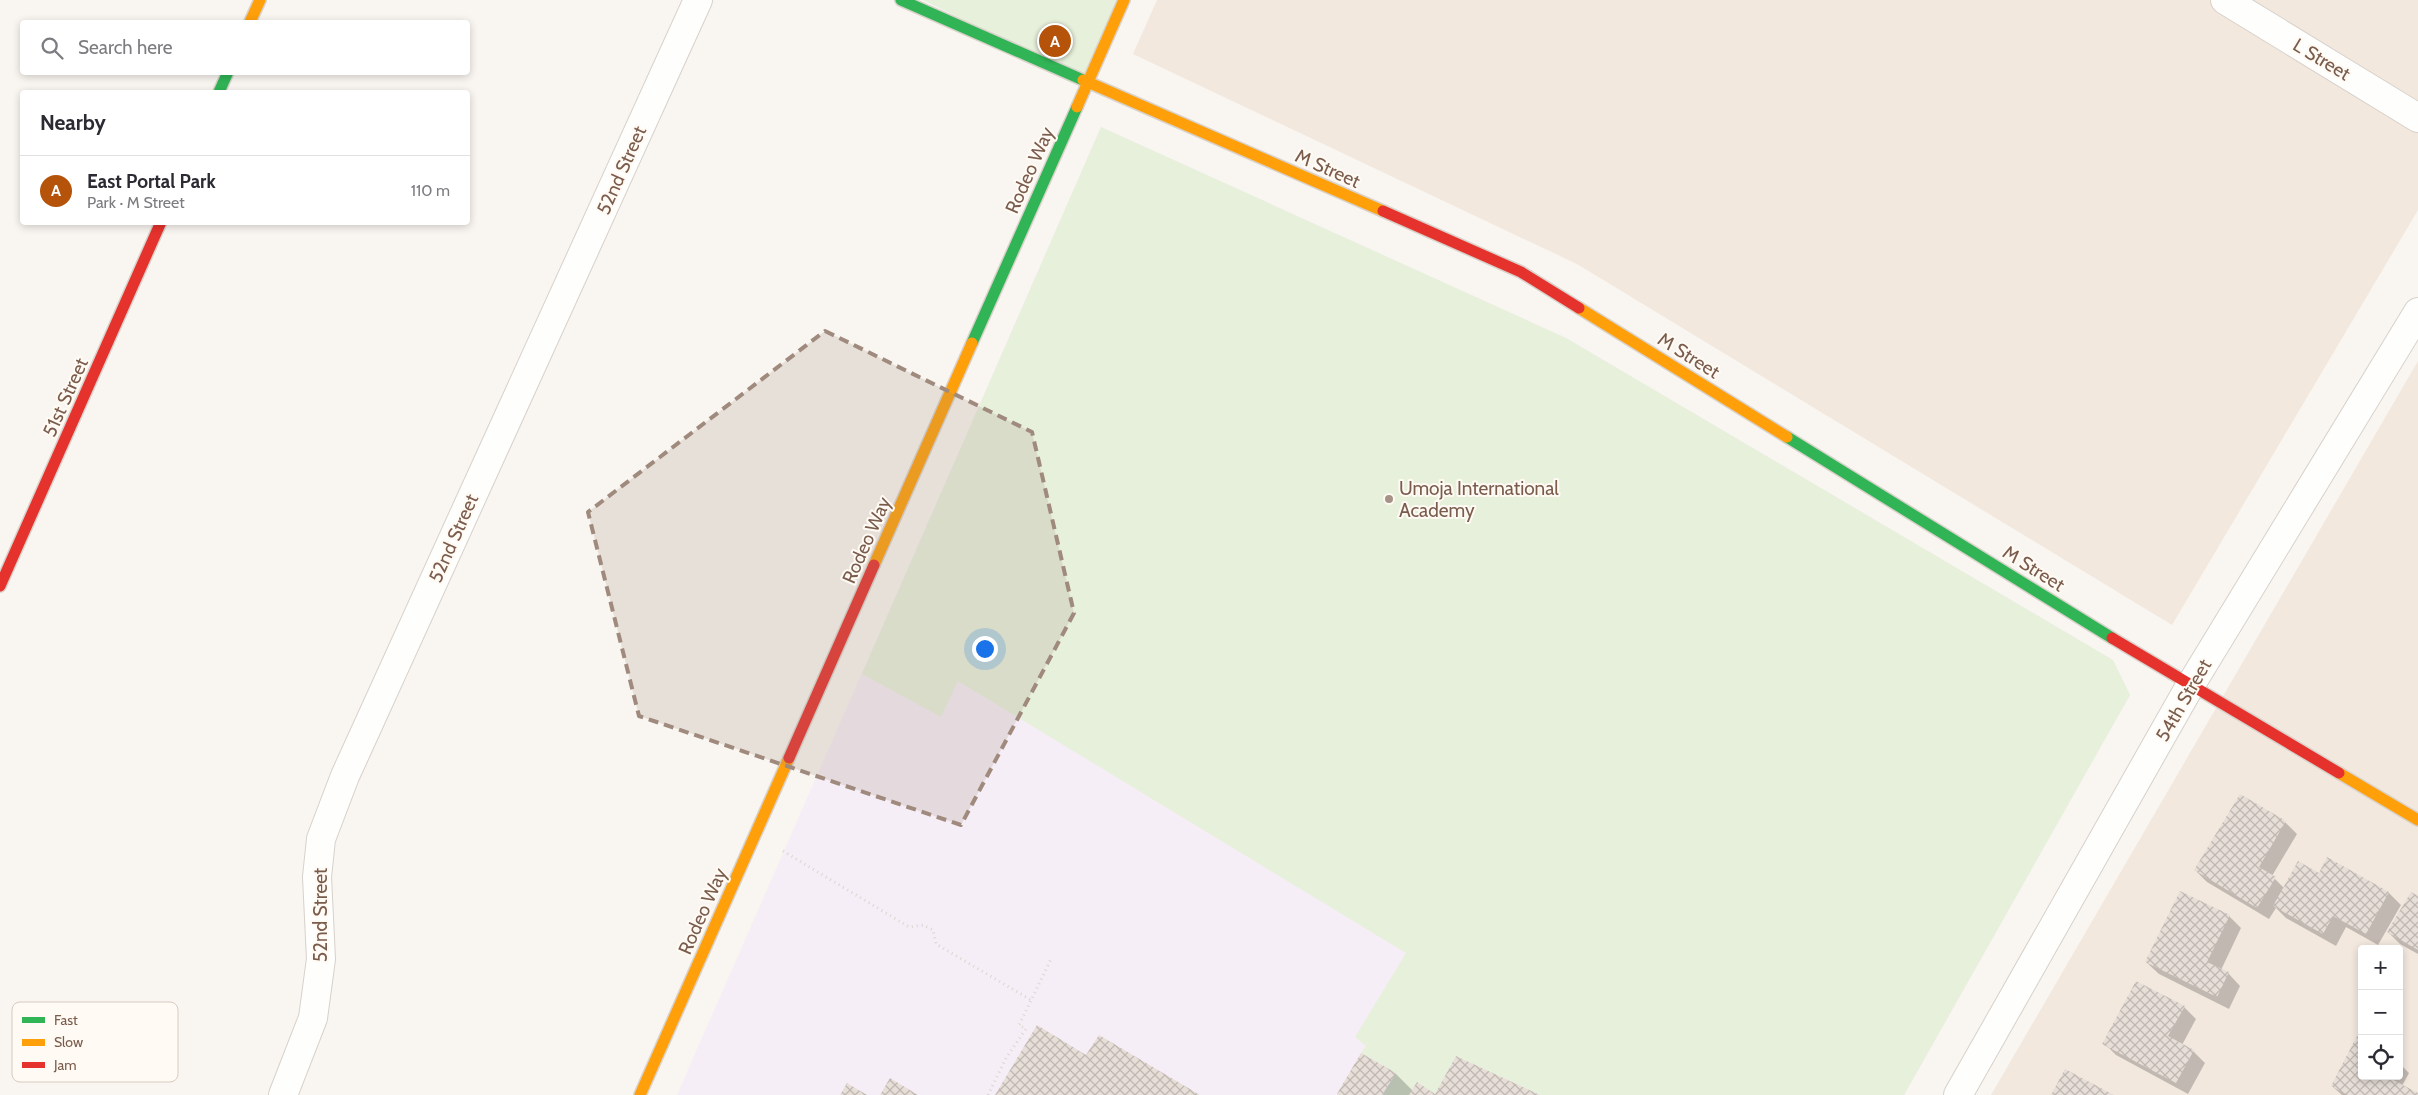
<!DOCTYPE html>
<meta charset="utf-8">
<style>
:root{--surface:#fff;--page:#f2f2f3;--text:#2b2b33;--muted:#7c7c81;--line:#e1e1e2;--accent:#b45309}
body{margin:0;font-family:Cabin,sans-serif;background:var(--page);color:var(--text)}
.controls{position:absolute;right:15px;bottom:15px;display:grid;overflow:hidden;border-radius:5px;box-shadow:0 2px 8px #0003}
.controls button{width:45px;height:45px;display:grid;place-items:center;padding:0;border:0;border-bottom:1px solid var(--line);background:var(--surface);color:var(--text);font:25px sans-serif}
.you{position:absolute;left:984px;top:648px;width:18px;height:18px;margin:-12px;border:4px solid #fff;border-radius:50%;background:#1a73e8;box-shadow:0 0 0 8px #1a73e833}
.badge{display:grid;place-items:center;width:32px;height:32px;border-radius:50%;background:var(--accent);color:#fff;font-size:16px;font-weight:700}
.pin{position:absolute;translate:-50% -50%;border:2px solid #fff;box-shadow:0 1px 5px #0006}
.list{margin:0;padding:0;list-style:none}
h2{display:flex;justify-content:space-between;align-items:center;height:65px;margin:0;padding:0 20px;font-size:21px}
h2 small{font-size:16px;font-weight:400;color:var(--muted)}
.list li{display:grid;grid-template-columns:32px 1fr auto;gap:15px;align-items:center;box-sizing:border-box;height:70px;padding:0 20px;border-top:1px solid var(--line)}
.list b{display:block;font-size:19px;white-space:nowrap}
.list p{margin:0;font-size:16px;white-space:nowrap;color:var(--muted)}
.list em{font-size:16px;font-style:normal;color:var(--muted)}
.icon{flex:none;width:28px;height:28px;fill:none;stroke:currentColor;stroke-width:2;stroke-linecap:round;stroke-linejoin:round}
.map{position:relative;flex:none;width:2418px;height:1095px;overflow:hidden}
.search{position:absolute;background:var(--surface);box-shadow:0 2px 8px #0003;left:20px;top:20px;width:450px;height:55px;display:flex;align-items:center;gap:12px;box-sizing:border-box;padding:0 18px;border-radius:5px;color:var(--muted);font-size:19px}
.panel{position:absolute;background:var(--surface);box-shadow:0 2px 8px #0003;left:20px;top:90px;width:450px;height:135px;border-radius:5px}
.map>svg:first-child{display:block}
</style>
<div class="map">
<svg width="2418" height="1095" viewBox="0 0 2418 1095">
<defs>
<pattern id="building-cross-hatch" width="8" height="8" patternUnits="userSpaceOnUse" patternTransform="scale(1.25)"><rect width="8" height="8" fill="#e6ded7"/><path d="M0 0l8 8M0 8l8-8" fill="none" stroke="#bfb7b1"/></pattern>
</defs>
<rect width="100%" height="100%" fill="#f9f5f0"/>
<path fill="#f2e8de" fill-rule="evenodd" d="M 1157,0 L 2418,0 L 2418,210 L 2172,625 L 1577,264 L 1133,54 Z
M 2418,361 L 2418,1095 L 1991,1095 ZM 2362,949 L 2399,949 L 2399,1076 L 2362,1076 Z"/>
<path fill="#f6eef6" d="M 1101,127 L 1566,338 L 2113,660 L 2130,695 L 1904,1095 L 677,1095 Z"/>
<path fill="#e7f0db" d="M 923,0 L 1124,0 L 1087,81 Z
M 1101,127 L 1566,338 L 2113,660 L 2130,695 L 1904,1095 L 1540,1095 L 1456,1056 L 1435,1094 L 1417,1082 L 1409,1095 L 1383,1095 L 1396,1073 L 1361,1053 L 1366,1046 L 1355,1037 L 1406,953 L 958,681 L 941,717 L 862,674 Z"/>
<path fill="#0003" d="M 2285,822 L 2297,834 L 2272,876 L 2284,888 L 2319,874 L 2328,859 L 2389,893 L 2401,905 L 2378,945 L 2346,927 L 2336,946 L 2286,918 L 2276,908 L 2269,919 L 2207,882 L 2195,870 Z
M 2418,897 L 2418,954 L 2400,944 L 2388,932 Z
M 2229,916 L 2241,928 L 2221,970 L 2228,973 L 2240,986 L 2229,1009 L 2159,974 L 2146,962 Z
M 2184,1007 L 2196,1019 L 2182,1045 L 2193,1051 L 2205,1063 L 2188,1094 L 2116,1055 L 2104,1043 Z
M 1361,1054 L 1396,1074 L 1413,1091 L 1434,1095 L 1340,1095 Z
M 2399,1063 L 2409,1073 L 2402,1086 L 2418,1095 L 2342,1095 L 2332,1086 L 2362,1076 L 2399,1076 Z"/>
<path fill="url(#building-cross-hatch)" d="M 2240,794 L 2286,821 L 2259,867 L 2276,877 L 2257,908 L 2194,870 Z
M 2327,857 L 2389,892 L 2366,934 L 2333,916 L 2323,934 L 2273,906 L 2298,861 L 2319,873 Z
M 2180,891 L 2230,915 L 2207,962 L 2229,972 L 2217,997 L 2145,962 Z
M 2411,892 L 2418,896 L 2418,950 L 2387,932 Z
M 2136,981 L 2185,1006 L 2168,1036 L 2194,1050 L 2176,1083 L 2102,1044 Z
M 1037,1025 L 1086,1055 L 1099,1035 L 1200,1095 L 995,1095 Z
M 2357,1036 L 2362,1038 L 2362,1076 L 2386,1076 L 2418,1093 L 2418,1095 L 2348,1095 L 2331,1086 Z
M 1361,1053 L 1396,1073 L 1382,1095 L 1338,1095 L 1337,1094 Z
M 1456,1056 L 1540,1095 L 1409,1095 L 1417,1082 L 1435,1094 Z
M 2065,1069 L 2114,1095 L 2051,1095 Z
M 890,1078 L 918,1095 L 880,1095 Z
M 847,1083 L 867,1095 L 840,1095 Z"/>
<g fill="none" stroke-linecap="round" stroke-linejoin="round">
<g stroke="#d7d1cb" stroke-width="30">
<path id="street" d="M 2225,0 L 2418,118
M 283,1095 L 313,1018 L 321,959 L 317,877 L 321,839 L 345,776 L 698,0
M 1958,1095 L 2190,686 L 2418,312"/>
</g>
<g stroke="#d9d2cb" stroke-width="14">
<path id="fast" d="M 901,0 L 1083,80
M 219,92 L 228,72
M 972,343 L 1077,107
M 1787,437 L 2112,638"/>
</g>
<g stroke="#d9d2cb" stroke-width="14">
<path id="slow" d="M 250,22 L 260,0
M 1083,80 L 1383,211
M 1077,107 L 1124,0
M 1579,308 L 1787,437
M 874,565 L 972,343
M 2339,773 L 2418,820
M 640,1095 L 789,758"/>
</g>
<g stroke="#d9d2cb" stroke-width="14">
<path id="jam" d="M 1383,211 L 1521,272 L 1579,308
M 0,586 L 161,222
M 2112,638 L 2339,773
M 789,758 L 874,565"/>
</g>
<path stroke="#dcd5d0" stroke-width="3" stroke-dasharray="1 4" stroke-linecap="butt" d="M 783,851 L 909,927 L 923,925 L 933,930 L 936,944 L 1031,1000
M 988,1095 L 1006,1058 L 1026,1029 L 1019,1025 L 1051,959"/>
<use href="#street" stroke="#fefefd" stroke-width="28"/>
<use href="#fast" stroke="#30b455" stroke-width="11"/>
<use href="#slow" stroke="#ff9f0a" stroke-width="11"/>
<use href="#jam" stroke="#e5322d" stroke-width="11"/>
</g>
<path fill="#9f8a7d" fill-opacity="0.2" stroke="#9f8a7d" stroke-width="4" stroke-dasharray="10 6" stroke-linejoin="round" d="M 825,331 L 1032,432 L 1074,613 L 961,825 L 639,716 L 588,512 Z"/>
<circle fill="#a69286" stroke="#fffaf3" stroke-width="2" cx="1389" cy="499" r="5"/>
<g text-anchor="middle" stroke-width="4" stroke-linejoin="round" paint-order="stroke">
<g font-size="19" fill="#7a5c4d" stroke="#fffaf3">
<text transform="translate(2322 59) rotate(31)" y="7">L Street</text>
<text transform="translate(1328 168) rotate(24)" y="7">M Street</text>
<text transform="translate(621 170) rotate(-66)" y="7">52nd Street</text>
<text transform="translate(1029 170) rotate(-66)" y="7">Rodeo Way</text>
<text transform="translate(1689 355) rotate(32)" y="7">M Street</text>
<text transform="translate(65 397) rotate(-66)" y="7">51st Street</text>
<text transform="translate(453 538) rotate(-66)" y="7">52nd Street</text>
<text transform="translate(866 540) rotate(-66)" y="7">Rodeo Way</text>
<text transform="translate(2034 568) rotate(32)" y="7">M Street</text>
<text transform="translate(2183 700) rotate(-60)" y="7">54th Street</text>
<text transform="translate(702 911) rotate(-66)" y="7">Rodeo Way</text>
<text transform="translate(320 915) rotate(-90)" y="7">52nd Street</text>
</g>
<g font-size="19" fill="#7a5c4d" stroke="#fffaf3" text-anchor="start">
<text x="1399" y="495">Umoja International<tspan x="1399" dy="22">Academy</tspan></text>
</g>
</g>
<rect x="12" y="1002" width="166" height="80" rx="8" fill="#fffaf3" stroke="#d7cbc1" stroke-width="1"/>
<rect x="22" y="1017" width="23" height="6" fill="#30b455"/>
<rect x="22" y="1039" width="23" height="7" fill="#ff9f0a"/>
<rect x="22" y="1062" width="23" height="6" fill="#e5322d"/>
<g font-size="14" fill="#7a5c4d">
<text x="54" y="1025">Fast</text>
<text x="54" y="1047">Slow</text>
<text x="54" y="1070">Jam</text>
</g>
</svg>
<div class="controls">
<button>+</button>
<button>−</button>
<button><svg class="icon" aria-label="locate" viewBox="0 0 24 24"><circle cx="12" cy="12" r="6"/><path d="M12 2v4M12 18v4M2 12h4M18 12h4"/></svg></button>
</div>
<div class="you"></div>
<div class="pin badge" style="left:1055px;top:41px">A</div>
<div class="search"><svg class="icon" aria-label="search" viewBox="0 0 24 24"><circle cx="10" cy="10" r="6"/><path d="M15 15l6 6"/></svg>Search here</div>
<section class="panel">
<h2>Nearby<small></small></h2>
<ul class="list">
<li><span class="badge">A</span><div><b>East Portal Park</b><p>Park · M Street</p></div><em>110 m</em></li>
</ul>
</section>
</div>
